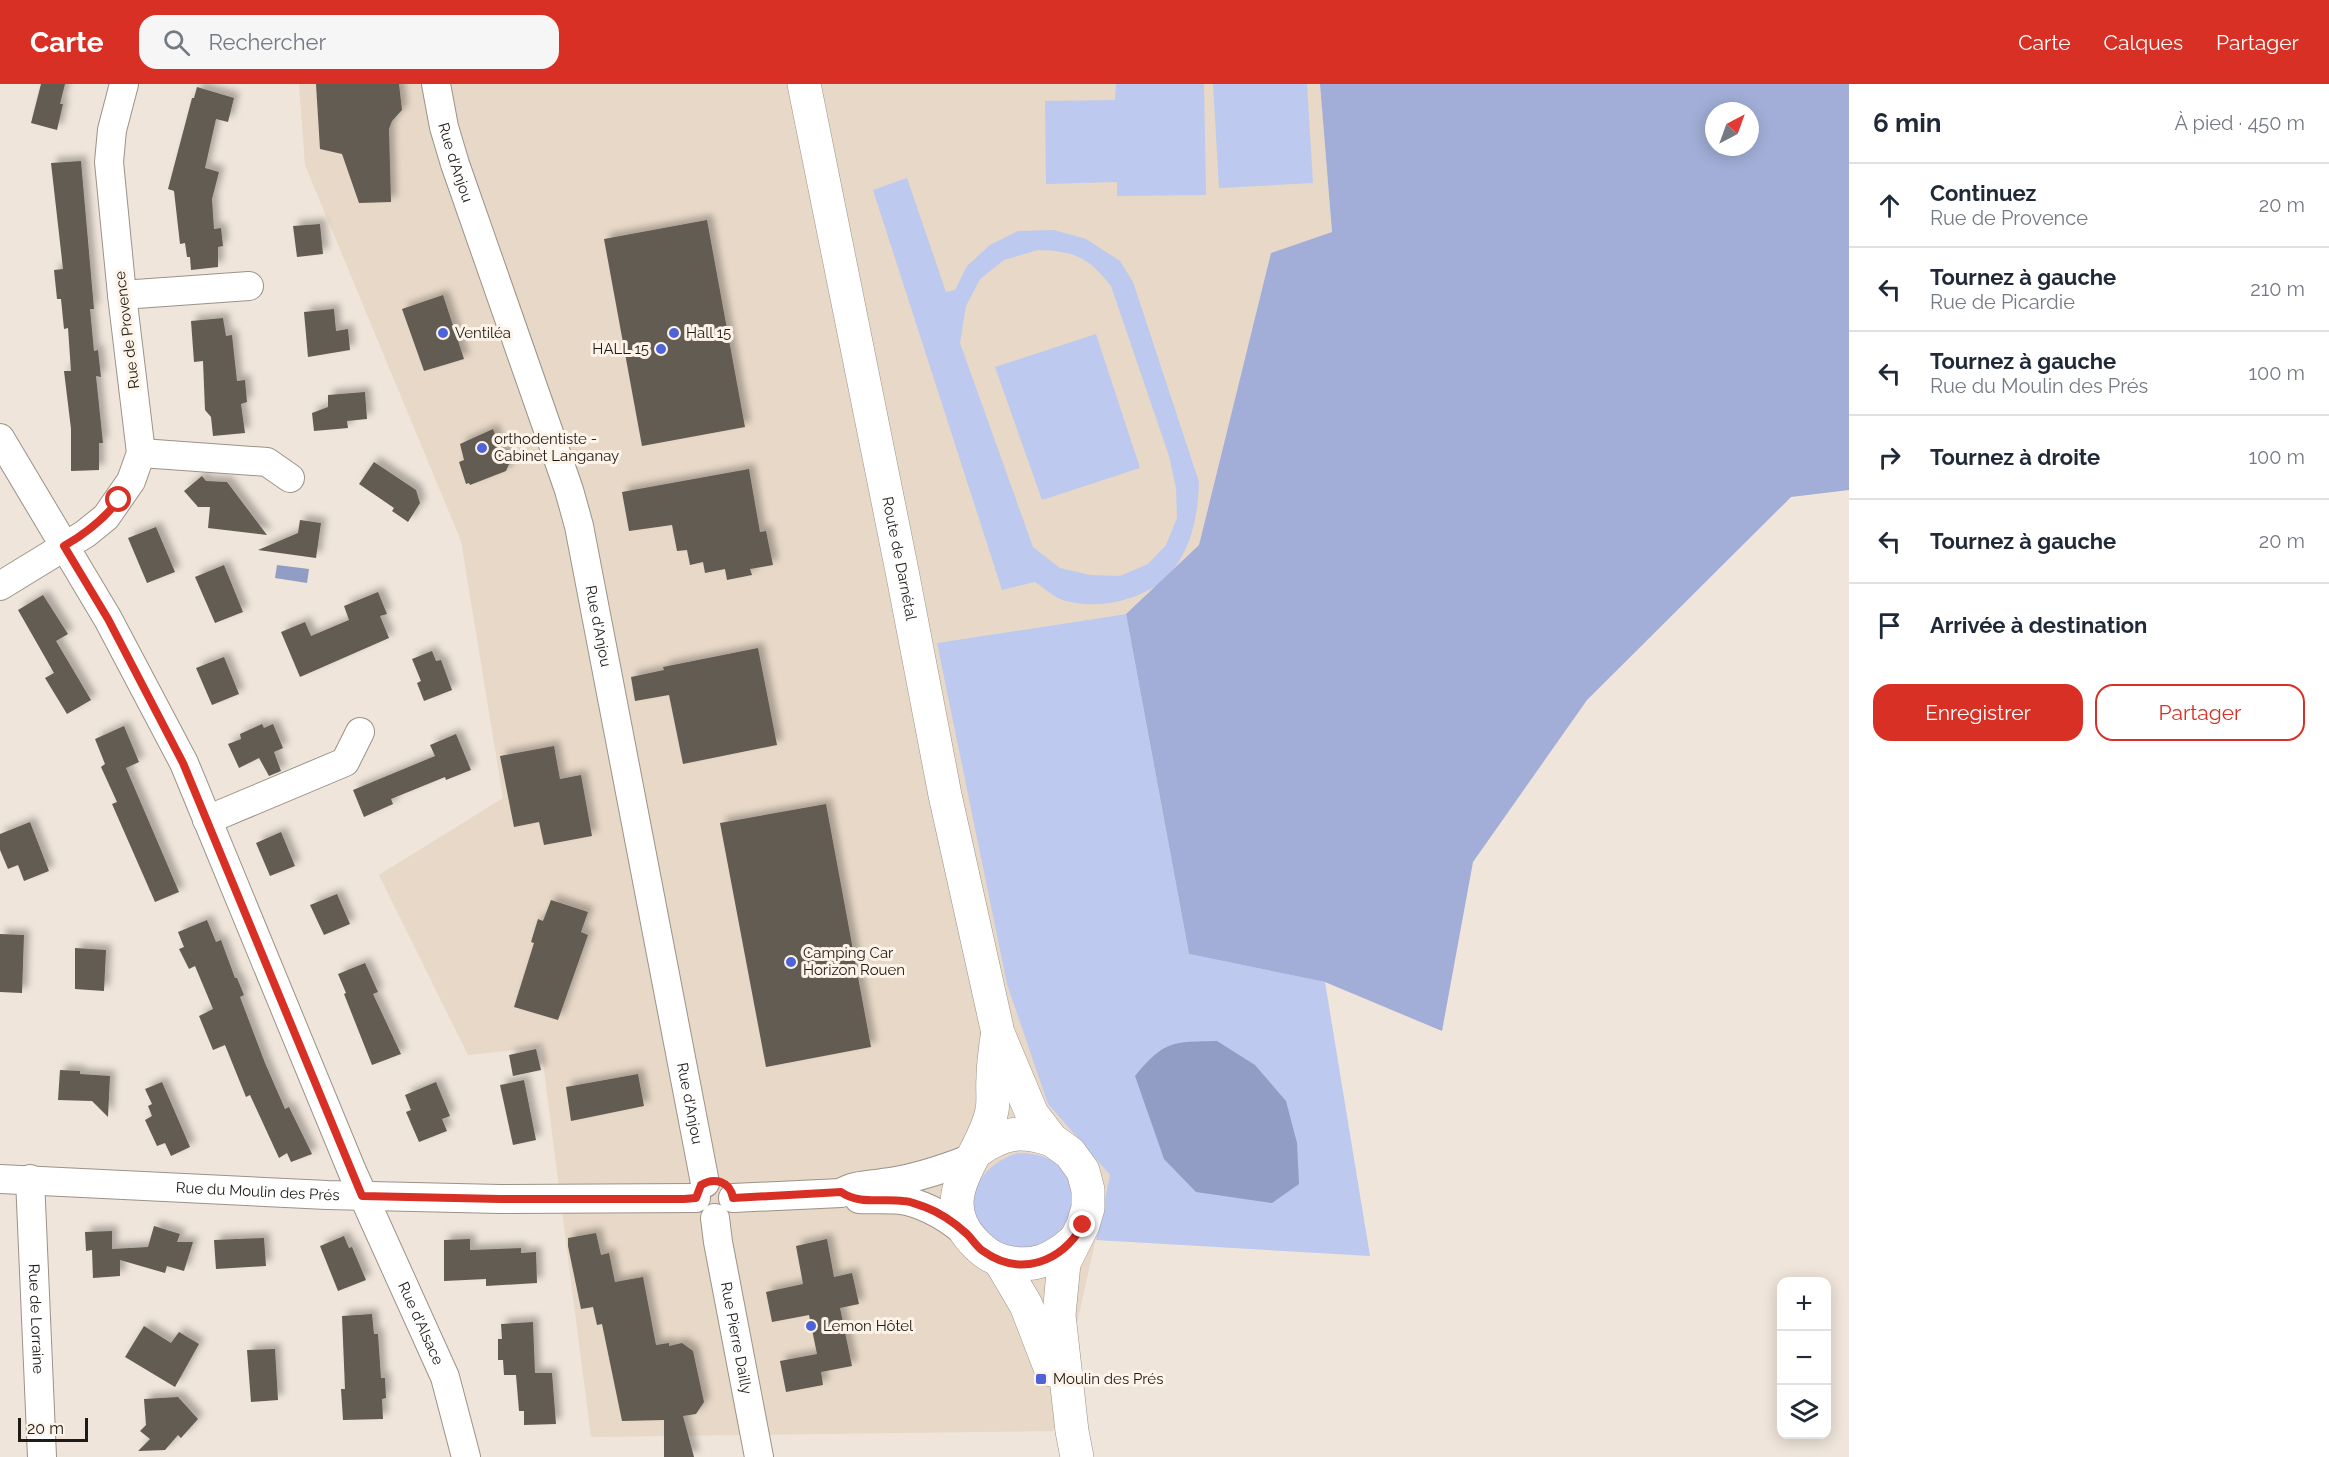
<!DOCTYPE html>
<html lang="fr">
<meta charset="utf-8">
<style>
:root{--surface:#fff;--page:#f6f6f7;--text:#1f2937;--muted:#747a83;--line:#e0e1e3;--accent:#d93025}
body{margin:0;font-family:Raleway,sans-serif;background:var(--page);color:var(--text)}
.controls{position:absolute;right:18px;bottom:18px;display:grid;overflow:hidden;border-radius:12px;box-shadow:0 3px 15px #0003}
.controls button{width:54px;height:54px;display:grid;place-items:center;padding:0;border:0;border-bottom:2px solid var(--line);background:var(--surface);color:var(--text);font:30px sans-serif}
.compass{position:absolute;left:1705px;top:18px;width:54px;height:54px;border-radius:50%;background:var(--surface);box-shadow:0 3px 15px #0003;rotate:41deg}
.scale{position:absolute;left:18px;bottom:15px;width:70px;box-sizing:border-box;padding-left:6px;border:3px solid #1f1b17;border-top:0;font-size:16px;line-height:21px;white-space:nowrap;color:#1f1b17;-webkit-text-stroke:4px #fdf3e8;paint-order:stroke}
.stop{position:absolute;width:18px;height:18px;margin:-14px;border:4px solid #d93025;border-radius:50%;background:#fff}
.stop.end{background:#d93025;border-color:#fff;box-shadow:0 2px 6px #0008}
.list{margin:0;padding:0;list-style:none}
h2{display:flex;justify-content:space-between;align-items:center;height:78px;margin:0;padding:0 24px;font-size:26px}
h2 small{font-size:20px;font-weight:400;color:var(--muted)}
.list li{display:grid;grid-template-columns:39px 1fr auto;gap:18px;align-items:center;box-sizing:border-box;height:84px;padding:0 24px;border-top:2px solid var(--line)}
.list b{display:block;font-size:22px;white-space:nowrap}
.list p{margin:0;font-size:20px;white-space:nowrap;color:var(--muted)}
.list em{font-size:20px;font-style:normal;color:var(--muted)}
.actions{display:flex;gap:12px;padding:18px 24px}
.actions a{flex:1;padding:14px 0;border:2px solid var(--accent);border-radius:18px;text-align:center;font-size:21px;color:var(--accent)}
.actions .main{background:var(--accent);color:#fff}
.icon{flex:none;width:33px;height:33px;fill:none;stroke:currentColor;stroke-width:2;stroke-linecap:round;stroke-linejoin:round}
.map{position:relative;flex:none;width:1849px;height:1373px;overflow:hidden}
header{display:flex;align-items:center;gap:36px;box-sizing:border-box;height:84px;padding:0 30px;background:var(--accent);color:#fff}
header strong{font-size:28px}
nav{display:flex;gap:33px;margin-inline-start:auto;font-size:21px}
.search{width:420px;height:54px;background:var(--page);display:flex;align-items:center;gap:15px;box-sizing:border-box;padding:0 21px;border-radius:18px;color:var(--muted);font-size:22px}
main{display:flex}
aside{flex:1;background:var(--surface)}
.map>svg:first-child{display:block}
</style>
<header>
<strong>Carte</strong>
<div class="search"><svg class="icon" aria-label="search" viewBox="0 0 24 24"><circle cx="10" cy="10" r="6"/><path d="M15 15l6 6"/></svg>Rechercher</div>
<nav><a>Carte</a><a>Calques</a><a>Partager</a></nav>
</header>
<main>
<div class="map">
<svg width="1849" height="1373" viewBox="0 0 1849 1373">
<defs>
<filter id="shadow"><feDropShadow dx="5.5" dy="-5.5" stdDeviation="3" flood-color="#0004"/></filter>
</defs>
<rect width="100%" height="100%" fill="#efe5da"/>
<path fill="#e7d8c7" d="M 299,0 L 1320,0 L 1332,148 L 1271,169 L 1199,461 L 1126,530 L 937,559 L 1048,1020 L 1110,1091 L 1053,1347 L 591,1353 L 541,963 L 468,971 L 379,791 L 503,714 L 461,457 L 305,81 Z"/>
<path fill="#bdc9ef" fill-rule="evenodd" d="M 1116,0 L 1204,0 L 1206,111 L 1117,112 L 1117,98 L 1046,100 L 1045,17 L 1115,16 Z
M 1213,0 L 1307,0 L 1313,99 L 1219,104 Z
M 907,94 L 946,208 L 955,206 L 967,182 L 990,161 L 1018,147 L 1054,146 L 1086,155 L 1120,177 L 1133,198 L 1199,398 C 1198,429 1193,460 1173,486 C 1151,516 1092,529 1058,514 C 1050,510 1043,503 1035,498 L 1002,506 L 873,106 ZM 1038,166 C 1075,167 1088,173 1111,202 L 1169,372 L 1176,404 L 1177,434 L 1166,461 L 1148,480 L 1120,492 L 1090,491 L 1060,484 L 1033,463 L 960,259 L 966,222 L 980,195 L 1004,176 Z
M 1096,250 L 1140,384 L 1042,416 L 995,283 Z
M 1126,530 L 1189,870 L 1325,898 L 1370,1172 L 1096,1156 L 1110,1091 L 1048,1020 L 1007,900 L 937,559 Z
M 1018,1069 C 1039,1069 1061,1075 1071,1096 C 1076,1105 1075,1120 1076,1130 L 1046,1167 L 997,1163 C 991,1155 981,1146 977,1137 C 965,1104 988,1078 1018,1069 Z"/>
<path fill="#a2aed7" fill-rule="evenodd" d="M 1320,0 L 1849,0 L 1849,406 L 1791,413 L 1587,616 L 1473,778 L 1442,947 L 1325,898 L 1189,870 L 1126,530 L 1199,461 L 1271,169 L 1332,148 ZM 1714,27 L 1750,27 L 1750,63 L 1714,63 Z"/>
<path fill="#919dc5" d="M 277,481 L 309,485 L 307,499 L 275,494 Z
M 1217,957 L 1255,981 L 1286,1017 L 1297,1059 L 1299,1100 L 1272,1119 L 1196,1108 L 1164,1075 L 1135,992 C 1165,956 1172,958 1217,957 Z"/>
<path fill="#635b52" filter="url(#shadow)" d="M 41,0 L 65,0 L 60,20 L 63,20 L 57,46 L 31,39 Z
M 316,0 L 399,0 L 402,26 L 392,37 L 389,45 L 391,118 L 359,119 L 342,70 L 320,65 Z
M 197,3 L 234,14 L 228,38 L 216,35 L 205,84 L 219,88 L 212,115 L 214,145 L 221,144 L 223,162 L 218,163 L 218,183 L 191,186 L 190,173 L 187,173 L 185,159 L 180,160 L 174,107 L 168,105 L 192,14 L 194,14 Z
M 81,77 L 94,225 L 90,225 L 94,267 L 98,266 L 101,293 L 96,292 L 103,359 L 99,359 L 99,386 L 71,387 L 71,345 L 64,287 L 71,287 L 68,244 L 64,245 L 61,215 L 57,215 L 54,186 L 63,185 L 51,79 Z
M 707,136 L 745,343 L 642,362 L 604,155 Z
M 320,140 L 323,170 L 297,173 L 293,142 Z
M 443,211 L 464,275 L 424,287 L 402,225 Z
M 334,225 L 336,247 L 348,245 L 350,266 L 308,273 L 304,228 Z
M 223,234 L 226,252 L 232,251 L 237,297 L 245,296 L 247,318 L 241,320 L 245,349 L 213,352 L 211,333 L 205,326 L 203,277 L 194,278 L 191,237 Z
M 365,308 L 367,335 L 347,337 L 348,344 L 314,347 L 312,329 L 328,323 L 328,311 Z
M 493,345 L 501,367 L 506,366 L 510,378 L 506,387 L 470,401 L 469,399 L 466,400 L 459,378 L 464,376 L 460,360 Z
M 374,378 L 416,406 L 420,419 L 408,438 L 392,427 L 394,424 L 359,400 Z
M 749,385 L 760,448 L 766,447 L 773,481 L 750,485 L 752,491 L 727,496 L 725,485 L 705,489 L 703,478 L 690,481 L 687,466 L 677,467 L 672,441 L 629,447 L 622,408 Z
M 202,392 L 206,397 L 227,398 L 267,451 L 208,444 L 210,423 L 198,423 L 184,407 Z
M 300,436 L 321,439 L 316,474 L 258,466 L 298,449 Z
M 156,443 L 175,488 L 147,499 L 128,454 Z
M 224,481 L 243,528 L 215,539 L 195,493 Z
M 378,508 L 387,530 L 380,532 L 389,554 L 300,593 L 281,548 L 305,538 L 311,552 L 349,536 L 344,522 Z
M 43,511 L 68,550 L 56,557 L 91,616 L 67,630 L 45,594 L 54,589 L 18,526 Z
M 758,564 L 777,661 L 683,680 L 669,611 L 635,617 L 631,593 L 664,586 L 663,583 Z
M 432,567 L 436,577 L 441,576 L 452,606 L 424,617 L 417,599 L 421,597 L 412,575 Z
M 224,573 L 239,610 L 212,621 L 196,584 Z
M 262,640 L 264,644 L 273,640 L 283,664 L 274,668 L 281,687 L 269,692 L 259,674 L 239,684 L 228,660 L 241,655 L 240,650 Z
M 124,642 L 139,678 L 126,684 L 179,808 L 155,818 L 112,720 L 117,718 L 101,683 L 105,680 L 95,655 Z
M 456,650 L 471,686 L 446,696 L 445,693 L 391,715 L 393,720 L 364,733 L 353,706 L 435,672 L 430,661 Z
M 554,662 L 560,695 L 581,691 L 592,752 L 544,761 L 539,738 L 514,743 L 500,672 Z
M 826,720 L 871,963 L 766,983 L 720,739 Z
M 30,738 L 49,787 L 24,797 L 18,781 L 8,785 L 0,766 L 0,750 Z
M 281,748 L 295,782 L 270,792 L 256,759 Z
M 337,810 L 350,840 L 324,851 L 310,821 Z
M 551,816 L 588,828 L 581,848 L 588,851 L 558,936 L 514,923 L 534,859 L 531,858 L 538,835 L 543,837 Z
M 207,836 L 216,858 L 221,856 L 235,894 L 237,894 L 244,911 L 240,913 L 265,979 L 285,1025 L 289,1023 L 312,1070 L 291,1078 L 287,1069 L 279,1074 L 250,1011 L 246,1013 L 225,961 L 213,966 L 199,932 L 213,925 L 195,882 L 189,885 L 179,865 L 184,863 L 178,848 Z
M 0,850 L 24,851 L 22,909 L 0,908 Z
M 75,864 L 106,866 L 104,907 L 75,905 Z
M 365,879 L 378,908 L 373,910 L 401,970 L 372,981 L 344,910 L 346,909 L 338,890 Z
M 536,965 L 541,986 L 513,992 L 509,971 Z
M 60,986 L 80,987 L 80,990 L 110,992 L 108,1033 L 92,1017 L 58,1016 Z
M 638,990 L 644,1022 L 571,1037 L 566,1003 Z
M 524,996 L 536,1056 L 513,1061 L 500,1001 Z
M 162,998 L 190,1063 L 171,1072 L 165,1059 L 157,1062 L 145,1036 L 152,1032 L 148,1022 L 152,1020 L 145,1005 Z
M 436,998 L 450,1032 L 442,1035 L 447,1047 L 419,1058 L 406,1028 L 411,1026 L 405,1011 Z
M 154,1142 L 180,1150 L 177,1158 L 193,1158 L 184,1187 L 167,1182 L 165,1189 L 120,1176 L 120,1192 L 93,1194 L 92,1166 L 86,1167 L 85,1148 L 112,1147 L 112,1165 L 148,1163 Z
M 596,1149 L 601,1171 L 609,1169 L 615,1198 L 643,1193 L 656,1261 L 669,1259 L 669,1262 L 682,1259 L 693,1267 L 704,1318 L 696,1330 L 683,1332 L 694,1373 L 664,1373 L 664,1336 L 622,1337 L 602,1240 L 597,1241 L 593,1223 L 581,1225 L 568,1162 L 568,1154 Z
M 344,1152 L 349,1164 L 352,1163 L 366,1196 L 338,1207 L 320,1162 Z
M 264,1154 L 266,1182 L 216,1185 L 214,1156 Z
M 470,1155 L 470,1166 L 521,1164 L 521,1169 L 536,1168 L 537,1199 L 486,1202 L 486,1195 L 444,1197 L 444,1156 Z
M 827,1155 L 834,1193 L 852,1189 L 859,1220 L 840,1224 L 852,1282 L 821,1288 L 823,1301 L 786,1308 L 780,1277 L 817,1270 L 809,1231 L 772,1238 L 766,1208 L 803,1200 L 796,1162 Z
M 372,1230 L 374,1250 L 378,1250 L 381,1294 L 385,1294 L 386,1314 L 382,1315 L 383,1335 L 343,1336 L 341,1305 L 345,1305 L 342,1232 Z
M 533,1238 L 535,1289 L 552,1289 L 556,1340 L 524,1341 L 524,1327 L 519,1327 L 516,1291 L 504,1291 L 503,1276 L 498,1276 L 498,1255 L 502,1255 L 501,1240 Z
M 144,1242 L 171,1259 L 179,1248 L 199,1260 L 175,1303 L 125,1273 Z
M 275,1265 L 278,1316 L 251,1318 L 247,1266 Z
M 178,1313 L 198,1335 L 181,1354 L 178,1351 L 165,1366 L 138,1367 L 150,1355 L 140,1347 L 146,1341 L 144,1315 Z"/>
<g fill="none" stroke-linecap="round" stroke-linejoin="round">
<g stroke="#9b9288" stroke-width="30">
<g id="street">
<path id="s1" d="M 436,0 L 444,43 L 455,80 L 569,406 L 579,442 L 705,1099"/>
<path d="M 122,211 L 249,202"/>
<path id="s2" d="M 0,354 L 108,535 L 184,679 L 352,1087 L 445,1293 L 466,1373"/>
<path d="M 141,369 L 267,378 L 290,394"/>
<path d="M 0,502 L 85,450 L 106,433 L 131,397 L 141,369 L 122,211 L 109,78 L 112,46 L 124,0"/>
<path d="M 207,736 L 345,678 L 360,648"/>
<path id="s3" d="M 0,1095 L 327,1111 L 500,1115 L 696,1114"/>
<path id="s4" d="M 30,1095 L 42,1373"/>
<path d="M 733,1114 L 841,1109 C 853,1101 868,1101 882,1099 C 912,1096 944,1085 972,1074"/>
<path d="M 859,1115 C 875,1116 892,1114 907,1117 C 930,1123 950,1135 968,1151"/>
<path id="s5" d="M 715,1134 L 718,1158 L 759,1373"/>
</g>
</g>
<g stroke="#9b9288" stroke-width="34">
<g id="secondary">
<path id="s6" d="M 804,0 L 902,487 L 945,711 L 998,949 L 1032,1030 L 1052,1056 L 1070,1069 L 1083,1087 L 1088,1106 L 1088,1124 L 1083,1141 L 1064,1179 L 1059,1231 L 1072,1347 L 1077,1373"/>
<path d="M 997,953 C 995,967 993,981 993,994 C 992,1005 994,1016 992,1026 C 984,1072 931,1111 973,1157 C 981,1166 991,1174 1003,1177 C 1033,1185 1052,1176 1074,1157"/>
<path d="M 977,1067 C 1004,1048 1020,1046 1052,1056"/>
<path d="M 1000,1177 L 1026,1221 L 1051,1286"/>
</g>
</g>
<use href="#street" stroke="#fff" stroke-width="28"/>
<use href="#secondary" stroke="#fff" stroke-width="33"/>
</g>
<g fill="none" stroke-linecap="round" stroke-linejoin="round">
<path stroke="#d93025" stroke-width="8" d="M 119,416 C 103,436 87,449 64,462 L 108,535 L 183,679 L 362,1112 L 500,1115 L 684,1115 L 696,1114 L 701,1101 C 714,1093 730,1097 733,1114 L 841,1108 C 859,1121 883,1114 903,1117 C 911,1117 918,1121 925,1123 C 941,1129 955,1139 967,1150 C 973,1156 977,1163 983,1167 C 1021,1194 1061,1178 1083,1141"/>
</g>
<g fill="#4d63d7" stroke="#fdf3e8" stroke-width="2">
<circle cx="443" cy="249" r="6"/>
<circle cx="674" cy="249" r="6"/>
<circle cx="661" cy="265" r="6"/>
<circle cx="482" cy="364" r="6"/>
<circle cx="791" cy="878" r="6"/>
<circle cx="811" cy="1242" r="6"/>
<rect x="1035" y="1289" width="12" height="12" rx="3"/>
</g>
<g text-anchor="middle" stroke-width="6" stroke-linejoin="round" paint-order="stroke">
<g font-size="15" fill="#1f1b17" stroke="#fdf3e8">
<text dy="5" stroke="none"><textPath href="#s1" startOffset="81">Rue d'Anjou</textPath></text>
<text transform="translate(127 246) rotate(-97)" y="5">Rue de Provence</text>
<text dy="5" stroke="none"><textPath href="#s6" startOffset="484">Route de Darnétal</textPath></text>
<text dy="5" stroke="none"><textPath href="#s1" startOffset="567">Rue d'Anjou</textPath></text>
<text dy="5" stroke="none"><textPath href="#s1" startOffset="1053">Rue d'Anjou</textPath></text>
<text dy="5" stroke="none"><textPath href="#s3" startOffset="258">Rue du Moulin des Prés</textPath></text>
<text dy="5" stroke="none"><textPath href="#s4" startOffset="140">Rue de Lorraine</textPath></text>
<text dy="5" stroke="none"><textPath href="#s2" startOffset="982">Rue d'Alsace</textPath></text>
<text dy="5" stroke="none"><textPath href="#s5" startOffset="122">Rue Pierre Dailly</textPath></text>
</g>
<g font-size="15" fill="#1f1b17" stroke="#fdf3e8" text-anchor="start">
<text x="455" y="254">Ventiléa</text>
<text x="686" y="254">Hall 15</text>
<text x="649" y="270" text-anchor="end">HALL 15</text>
<text x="494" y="360">orthodentiste -<tspan x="494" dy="17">Cabinet Langanay</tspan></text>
<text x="803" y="874">Camping Car<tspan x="803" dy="17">Horizon Rouen</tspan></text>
<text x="823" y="1247">Lemon Hôtel</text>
<text x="1053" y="1300">Moulin des Prés</text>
</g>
</g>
</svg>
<div class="controls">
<button>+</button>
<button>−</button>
<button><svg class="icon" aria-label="layers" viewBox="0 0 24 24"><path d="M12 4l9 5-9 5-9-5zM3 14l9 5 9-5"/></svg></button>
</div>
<svg class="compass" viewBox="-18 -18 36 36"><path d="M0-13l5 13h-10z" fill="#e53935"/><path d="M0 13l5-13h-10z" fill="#747a83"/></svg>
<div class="scale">20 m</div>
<div class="stop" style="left:119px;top:416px"></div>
<div class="stop end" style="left:1083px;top:1141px"></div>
</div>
<aside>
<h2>6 min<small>À pied · 450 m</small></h2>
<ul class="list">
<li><svg class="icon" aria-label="ahead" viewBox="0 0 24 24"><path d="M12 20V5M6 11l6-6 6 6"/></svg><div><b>Continuez</b><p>Rue de Provence</p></div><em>20 m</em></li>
<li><svg class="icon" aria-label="left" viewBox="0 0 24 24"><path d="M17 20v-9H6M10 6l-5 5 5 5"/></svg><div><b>Tournez à gauche</b><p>Rue de Picardie</p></div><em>210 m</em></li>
<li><svg class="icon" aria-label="left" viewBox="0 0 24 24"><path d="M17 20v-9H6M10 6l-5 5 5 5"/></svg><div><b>Tournez à gauche</b><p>Rue du Moulin des Prés</p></div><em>100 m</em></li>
<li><svg class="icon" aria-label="right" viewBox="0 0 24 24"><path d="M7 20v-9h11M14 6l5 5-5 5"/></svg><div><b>Tournez à droite</b></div><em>100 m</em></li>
<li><svg class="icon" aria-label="left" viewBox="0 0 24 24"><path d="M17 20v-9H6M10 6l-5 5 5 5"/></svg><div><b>Tournez à gauche</b></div><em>20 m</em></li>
<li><svg class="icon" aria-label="arrive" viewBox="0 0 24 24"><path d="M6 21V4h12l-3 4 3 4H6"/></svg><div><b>Arrivée à destination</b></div></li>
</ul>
<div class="actions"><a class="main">Enregistrer</a><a>Partager</a></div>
</aside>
</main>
